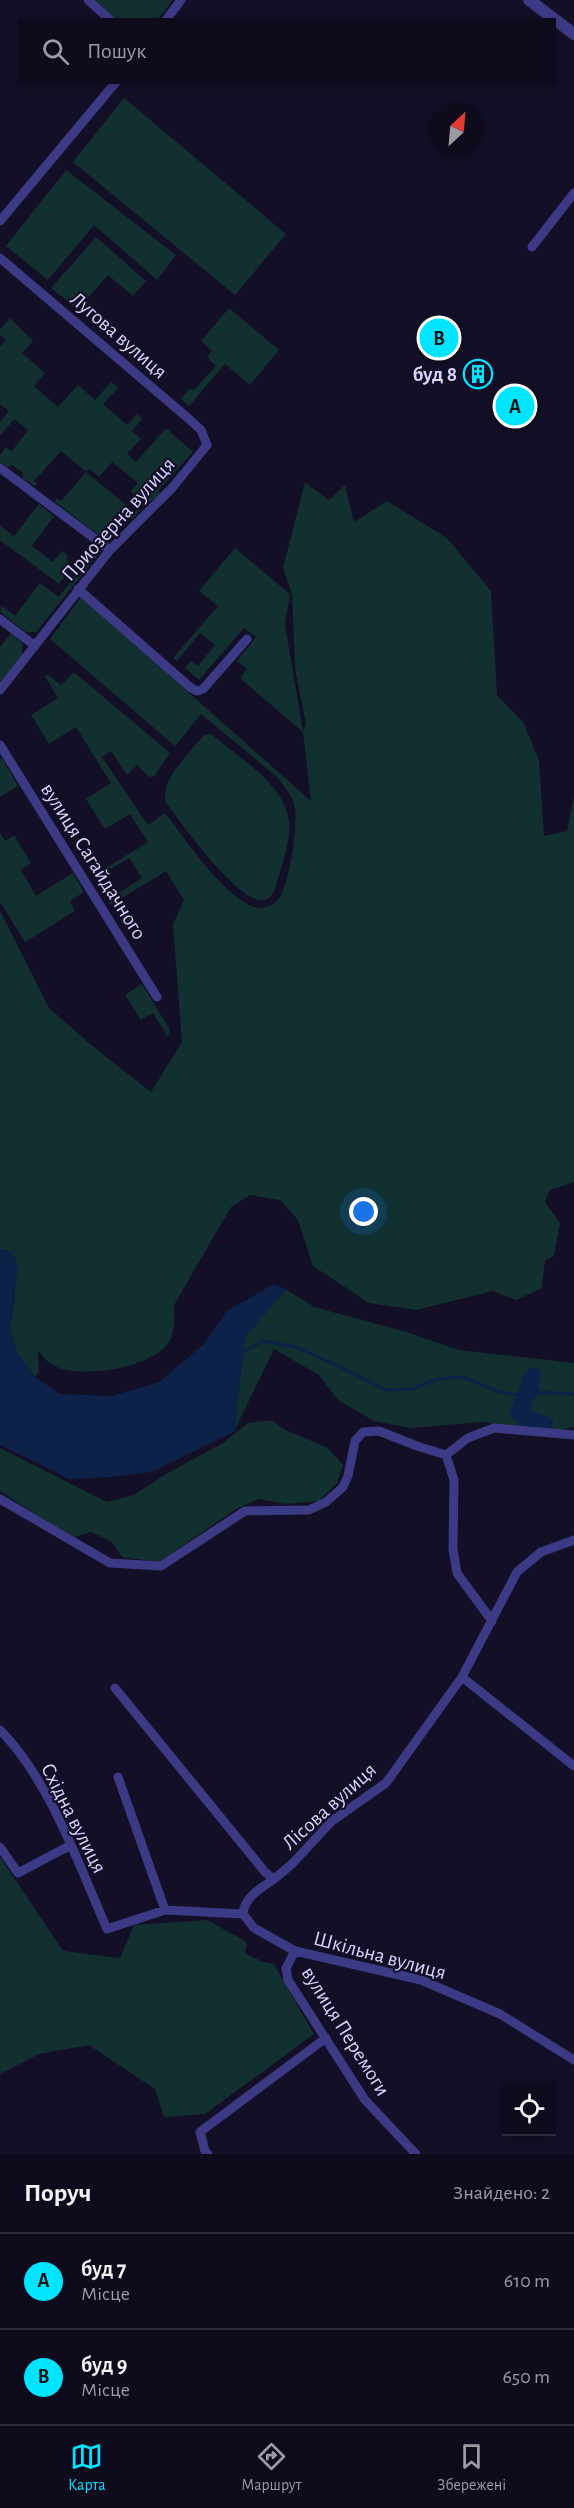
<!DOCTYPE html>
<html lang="uk">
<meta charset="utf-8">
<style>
:root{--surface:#0e0b1c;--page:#171425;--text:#f1f3f6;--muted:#9b9ba3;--line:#2e2b3b;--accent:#00e5ff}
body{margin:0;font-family:"Alegreya Sans",sans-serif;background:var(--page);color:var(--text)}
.controls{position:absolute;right:18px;bottom:18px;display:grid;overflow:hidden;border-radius:0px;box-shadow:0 3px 9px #0003}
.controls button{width:54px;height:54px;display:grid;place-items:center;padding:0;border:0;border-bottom:2px solid var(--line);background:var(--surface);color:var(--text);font:30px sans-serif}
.compass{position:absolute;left:430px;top:102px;width:54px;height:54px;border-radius:50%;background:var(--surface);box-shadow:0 3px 9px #0003;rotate:26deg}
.you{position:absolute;left:364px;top:1212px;width:21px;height:21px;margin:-15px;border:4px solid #fff;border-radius:50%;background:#1a73e8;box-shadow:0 0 0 9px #1a73e833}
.badge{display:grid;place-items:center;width:39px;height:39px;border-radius:50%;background:var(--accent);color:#111;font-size:20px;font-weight:700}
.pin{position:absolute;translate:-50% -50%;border:3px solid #fff;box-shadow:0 2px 6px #0006}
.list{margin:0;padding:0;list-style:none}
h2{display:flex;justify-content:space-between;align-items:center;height:78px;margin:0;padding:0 24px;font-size:26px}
h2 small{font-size:20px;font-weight:400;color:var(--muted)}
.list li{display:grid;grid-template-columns:39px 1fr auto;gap:18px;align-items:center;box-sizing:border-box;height:96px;padding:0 24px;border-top:2px solid var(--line)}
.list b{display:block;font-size:22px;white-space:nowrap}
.list p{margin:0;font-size:20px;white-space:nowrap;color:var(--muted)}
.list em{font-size:20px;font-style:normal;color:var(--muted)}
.icon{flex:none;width:33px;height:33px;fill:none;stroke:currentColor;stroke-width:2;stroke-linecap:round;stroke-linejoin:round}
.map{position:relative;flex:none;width:574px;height:2154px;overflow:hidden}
.search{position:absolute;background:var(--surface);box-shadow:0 3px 9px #0003;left:18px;right:18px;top:18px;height:66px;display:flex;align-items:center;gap:15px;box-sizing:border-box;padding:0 21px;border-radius:0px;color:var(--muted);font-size:22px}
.sheet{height:270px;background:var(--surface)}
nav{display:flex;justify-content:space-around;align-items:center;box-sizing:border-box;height:84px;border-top:2px solid var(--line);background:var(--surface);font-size:16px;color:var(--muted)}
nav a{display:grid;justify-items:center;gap:3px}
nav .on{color:var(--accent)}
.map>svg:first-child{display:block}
</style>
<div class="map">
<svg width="574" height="2154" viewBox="0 0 574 2154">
<rect width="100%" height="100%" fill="#130f26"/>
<path fill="#12302f" d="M 94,0 L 173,0 L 157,20 L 115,19 Z
M 124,98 L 286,234 L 235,295 L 73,162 Z
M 66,170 L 176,255 L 157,280 L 94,225 L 48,280 L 6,246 Z
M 96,237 L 146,281 L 133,296 L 108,275 L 78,309 L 51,288 Z
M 229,308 L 279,350 L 250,385 L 225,364 L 189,406 L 181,399 L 190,388 L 194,390 L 216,366 L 207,357 L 212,351 L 201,341 Z
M 10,318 L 33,341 L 22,353 L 45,373 L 34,386 L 58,407 L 78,385 L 95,400 L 111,382 L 118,388 L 103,404 L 127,425 L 137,414 L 142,419 L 132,431 L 141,439 L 127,454 L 136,462 L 166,428 L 193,452 L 158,491 L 161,494 L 146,505 L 131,491 L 138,483 L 112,462 L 99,477 L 89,469 L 86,472 L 135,512 L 139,509 L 140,511 L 132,519 L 128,518 L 117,529 L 117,532 L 110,539 L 101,537 L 55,502 L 56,498 L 61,501 L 86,472 L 61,451 L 34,481 L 37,483 L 35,486 L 22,478 L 23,473 L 12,465 L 7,467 L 0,462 L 0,455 L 6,447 L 12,451 L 28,430 L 14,419 L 0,436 L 0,422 L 9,411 L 0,404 L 0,347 L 6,340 L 0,335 L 0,329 Z
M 305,482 L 329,500 L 345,485 L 354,522 L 387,501 L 447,538 L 491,591 L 497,695 L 523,722 L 539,760 L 544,836 L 567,831 L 574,797 L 574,1182 L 550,1190 L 545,1202 L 560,1223 L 554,1256 L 545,1261 L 542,1288 L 516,1300 L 493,1291 L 416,1310 L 369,1303 L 313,1266 L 298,1220 L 280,1200 L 250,1195 L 231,1207 L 174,1305 C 175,1316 175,1331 169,1342 C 153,1368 76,1381 51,1364 C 46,1361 42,1355 38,1351 L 39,1372 L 35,1377 L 17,1352 L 10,1329 L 15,1295 L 12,1252 L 0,1249 L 0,911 L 49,1008 L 90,1044 L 151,1092 L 182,1042 L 173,924 L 184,900 L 166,871 L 110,905 L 108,900 L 142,878 L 129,858 L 107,871 L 110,876 L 98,884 L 93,876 L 148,842 L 130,814 L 105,829 L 86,799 L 111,783 L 76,727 L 49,744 L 31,715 L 58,698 L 45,676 L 48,675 L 61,685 L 74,672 L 170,753 L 154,776 L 149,777 L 137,765 L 127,775 L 111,751 L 102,757 L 148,825 L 165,813 C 183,836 230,906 260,908 C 266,908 273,905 277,901 C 289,890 298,825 295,808 C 293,796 284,786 277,777 L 201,714 L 175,746 L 50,639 L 81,597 L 311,801 L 303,732 L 240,678 L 247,669 L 237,661 L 256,637 L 244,628 L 199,680 L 185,668 L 191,661 L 198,666 L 215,645 L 200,633 L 177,661 L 173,658 L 218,606 L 199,591 L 235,548 L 290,594 L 285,624 L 303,731 L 306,724 L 295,668 L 292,594 L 283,568 Z
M 39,504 L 54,516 L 32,546 L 53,562 L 62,551 L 67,555 L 68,572 L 59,584 L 0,540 L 0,526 L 14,536 Z
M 97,542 L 100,548 L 98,555 L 36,632 L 26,632 L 0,612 L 2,606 L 15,616 L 40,583 L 59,597 L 94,550 L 93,546 Z
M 11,633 L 22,643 L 22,655 L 0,683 L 0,647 Z
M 211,734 C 237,756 286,785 289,822 C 291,843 280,869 275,890 C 272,895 268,901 261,900 C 235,899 182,824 166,803 C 159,781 190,752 204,735 Z
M 2,758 L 18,786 L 0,797 L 0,759 Z
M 0,833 L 5,841 L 14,835 L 31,863 L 21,870 L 36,896 L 73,873 L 84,892 L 70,901 L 75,911 L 25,942 L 0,902 Z
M 142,984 L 170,1030 L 168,1037 L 153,1013 L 141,1020 L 125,995 Z
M 286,1289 L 314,1307 L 403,1331 L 459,1350 L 574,1363 L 574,1427 L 554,1432 L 482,1422 L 411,1428 L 374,1421 L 338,1400 L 319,1375 L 274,1349 L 234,1432 L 245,1337 Z
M 271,1420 L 286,1430 L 328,1448 L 343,1465 L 337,1483 L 319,1501 L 285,1504 L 259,1499 L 236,1509 L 159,1562 L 122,1557 L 111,1541 L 91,1532 L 75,1537 L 46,1521 L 0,1491 L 0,1448 L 107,1502 L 134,1495 L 166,1474 L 223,1443 L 248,1423 Z
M 0,1857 L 63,1951 L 120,1958 L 134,1925 L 207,1920 L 247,1942 L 245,1953 L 263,1962 L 274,1964 L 314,2034 L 205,2114 L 164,2117 L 155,2089 L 89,2045 L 39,2054 L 0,2074 Z"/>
<path fill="#0c2248" d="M 0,1249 L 12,1252 L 18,1266 L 10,1329 L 17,1352 L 35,1377 L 60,1394 L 112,1396 L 159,1382 L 204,1344 L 227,1311 L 274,1284 L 286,1289 L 245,1337 L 234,1432 L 152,1472 L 111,1477 L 69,1479 L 0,1445 Z
M 531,1367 L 541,1370 L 538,1394 L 532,1401 L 532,1411 L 553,1419 L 552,1429 L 521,1426 L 509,1415 L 524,1374 Z"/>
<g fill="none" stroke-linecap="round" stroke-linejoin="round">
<path stroke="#0c2248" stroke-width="3" d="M 242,1353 L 263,1341 L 296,1347 L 347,1370 L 385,1390 L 412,1389 L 437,1379 L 462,1377 L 498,1391 L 519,1396
M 534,1392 L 574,1394"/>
<path stroke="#3d3a85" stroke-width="9" d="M 88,0 L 110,20
M 166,20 L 181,0
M 0,221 L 116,82
M 532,247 L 574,193
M 0,258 L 189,419 L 201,430 L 207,445 L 172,488 L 110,550 L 0,690
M 0,468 L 110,550
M 78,589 L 191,688 L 197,691 L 203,689 L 247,639
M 0,619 L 35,646
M 0,745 L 157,997
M 446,1455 L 454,1480 L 453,1549 L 457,1573 L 492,1621
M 446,1455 L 468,1438 L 494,1428 L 574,1435
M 0,1499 L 110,1563 L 161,1566 L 245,1511 L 309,1510 L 326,1502 L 343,1487 L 348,1476 L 355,1441 L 363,1432 L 379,1431 L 417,1446 L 446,1455
M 462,1677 L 574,1766
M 115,1688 L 265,1872 L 274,1879 L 292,1864 L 332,1821 L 386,1783 L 462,1677 L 517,1572 L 541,1552 L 574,1540
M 0,1730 C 49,1779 79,1865 107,1929 L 165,1910 L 243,1914
M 118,1777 L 165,1910
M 0,1847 L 18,1873 L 71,1845
M 243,1914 L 254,1928 L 295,1951 L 421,1980 L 500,2014 L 574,2060
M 243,1914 C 244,1897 261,1888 274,1879
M 295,1951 L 286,1968 L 288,1980 L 365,2100 L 416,2154
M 208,2154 L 205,2151 L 200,2132 L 326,2038"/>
<path stroke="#3d3a85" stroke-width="12" d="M 529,0 L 574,34"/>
</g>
<defs>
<g id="building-ring" transform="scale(1.5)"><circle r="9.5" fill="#130f26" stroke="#00e5ff" stroke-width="1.5"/><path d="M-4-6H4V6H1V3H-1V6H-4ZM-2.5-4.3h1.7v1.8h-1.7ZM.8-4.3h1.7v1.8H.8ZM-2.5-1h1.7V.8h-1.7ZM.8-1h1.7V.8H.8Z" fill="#00e5ff"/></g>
</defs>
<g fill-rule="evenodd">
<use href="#building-ring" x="478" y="374"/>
</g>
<g text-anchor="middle" stroke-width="4.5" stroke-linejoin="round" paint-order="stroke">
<g font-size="21" fill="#d9d4ff" stroke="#130f26">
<text transform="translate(119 335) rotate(41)" y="7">Лугова вулиця</text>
<text transform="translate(118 519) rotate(-48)" y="7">Приозерна вулиця</text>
<text transform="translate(94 861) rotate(58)" y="7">вулиця Сагайдачного</text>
<text transform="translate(329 1806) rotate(-42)" y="7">Лісова вулиця</text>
<text transform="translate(74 1818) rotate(63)" y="7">Східна вулиця</text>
<text transform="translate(380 1955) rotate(15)" y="7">Шкільна вулиця</text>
<text transform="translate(346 2031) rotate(58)" y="7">вулиця Перемоги</text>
</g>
<g font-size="21" font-weight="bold" fill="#d9d4ff" stroke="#130f26" text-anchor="end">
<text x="457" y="381">буд 8</text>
</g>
</g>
</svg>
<div class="controls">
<button><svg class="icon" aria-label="locate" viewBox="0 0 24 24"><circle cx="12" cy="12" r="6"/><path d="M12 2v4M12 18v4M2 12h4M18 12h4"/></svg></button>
</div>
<svg class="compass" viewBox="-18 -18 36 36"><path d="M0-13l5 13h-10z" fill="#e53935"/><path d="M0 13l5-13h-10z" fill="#9b9ba3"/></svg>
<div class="you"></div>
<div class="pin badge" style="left:515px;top:406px">A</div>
<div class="pin badge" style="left:439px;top:338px">B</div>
<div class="search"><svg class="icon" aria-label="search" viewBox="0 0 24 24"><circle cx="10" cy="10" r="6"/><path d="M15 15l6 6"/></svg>Пошук</div>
</div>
<section class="sheet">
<h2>Поруч<small>Знайдено: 2</small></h2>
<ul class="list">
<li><span class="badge">A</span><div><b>буд 7</b><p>Місце</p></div><em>610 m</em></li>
<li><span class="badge">B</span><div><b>буд 9</b><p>Місце</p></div><em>650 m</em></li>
</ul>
</section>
<nav>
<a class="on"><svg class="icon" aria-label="map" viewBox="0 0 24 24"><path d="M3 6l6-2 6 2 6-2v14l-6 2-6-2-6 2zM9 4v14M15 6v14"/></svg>Карта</a>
<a><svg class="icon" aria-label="directions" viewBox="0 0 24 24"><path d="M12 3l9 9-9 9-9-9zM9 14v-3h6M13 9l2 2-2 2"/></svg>Маршрут</a>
<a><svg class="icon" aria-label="saved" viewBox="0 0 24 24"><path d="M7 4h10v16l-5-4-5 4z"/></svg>Збережені</a>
</nav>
